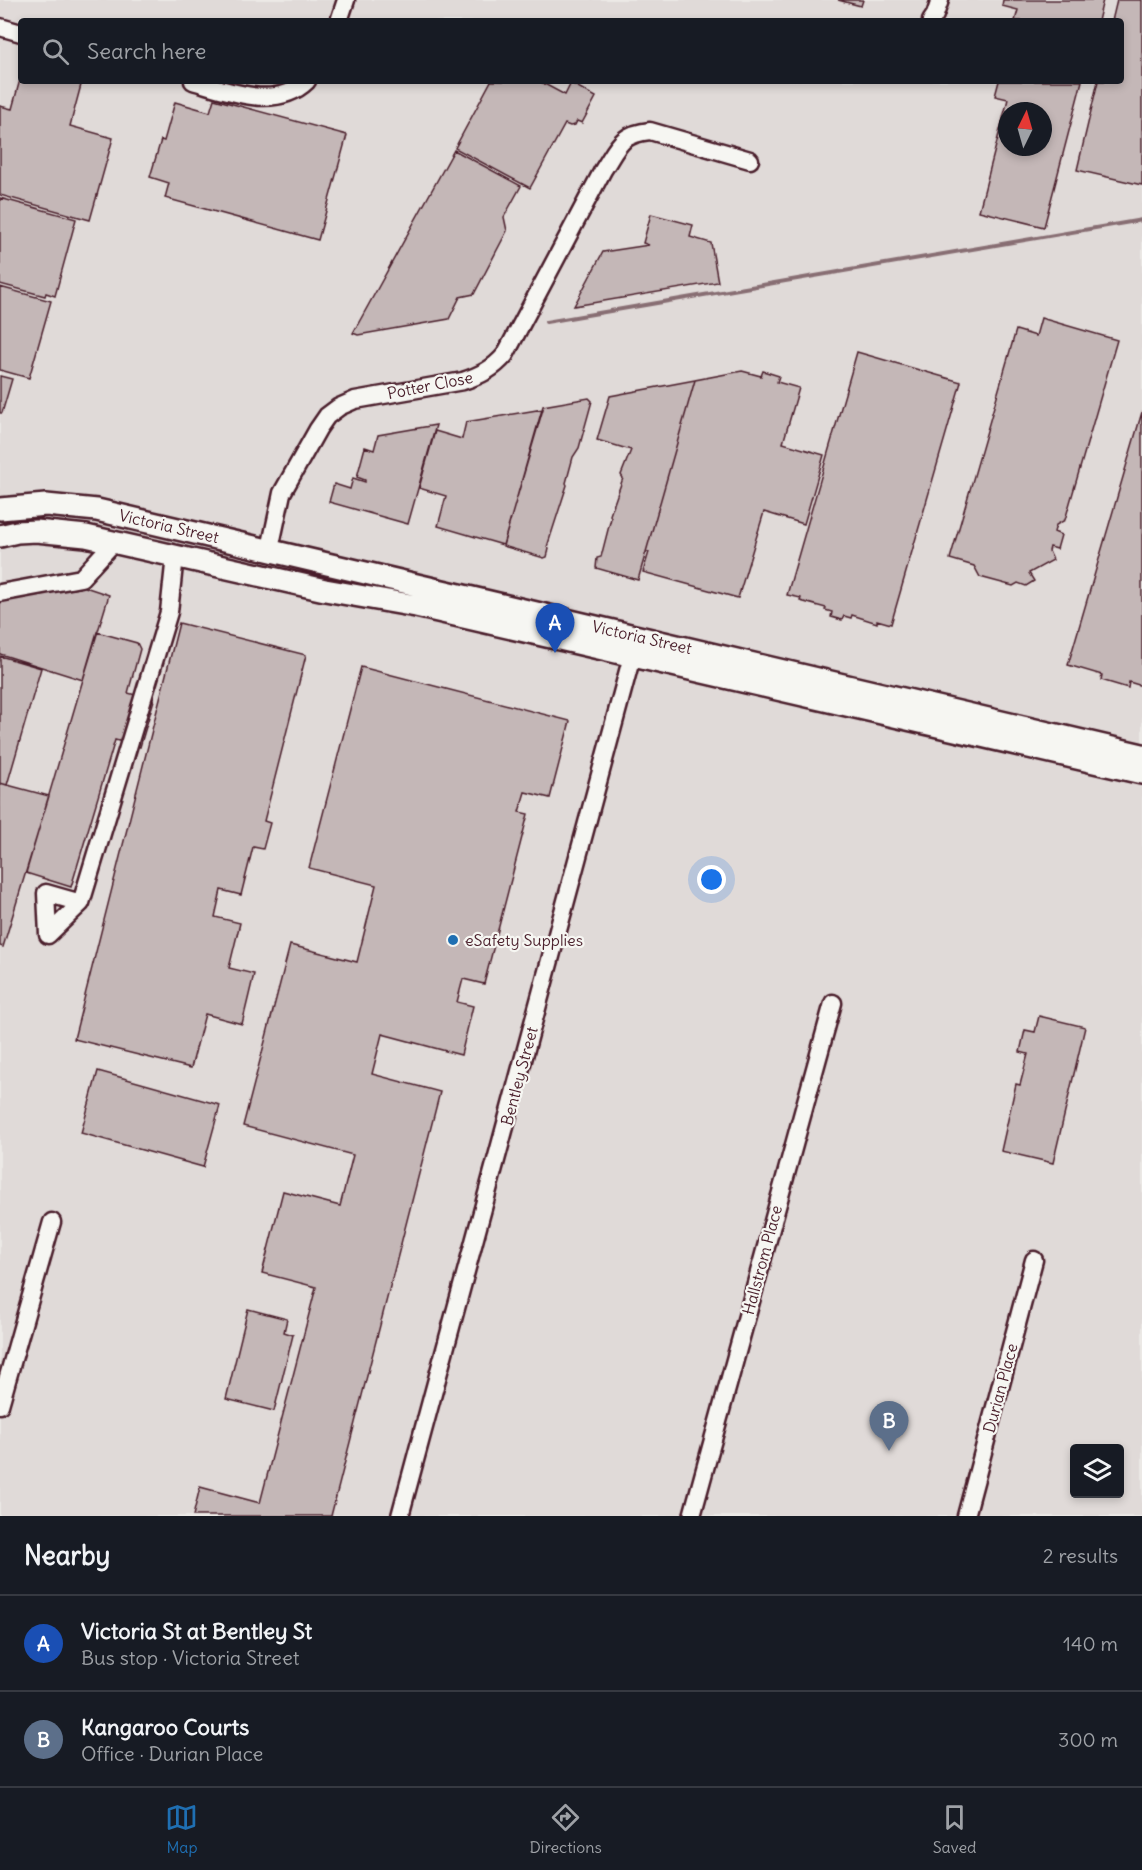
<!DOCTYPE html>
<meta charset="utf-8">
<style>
:root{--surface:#171b24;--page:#20242c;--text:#f1f3f6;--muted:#9ea1a6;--line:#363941;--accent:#1f6fb2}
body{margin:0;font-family:Delius,sans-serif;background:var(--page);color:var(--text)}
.controls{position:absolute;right:18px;bottom:18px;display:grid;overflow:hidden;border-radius:6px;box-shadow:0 3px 9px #0003}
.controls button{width:54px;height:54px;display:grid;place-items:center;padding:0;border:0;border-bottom:2px solid var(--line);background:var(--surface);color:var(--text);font:30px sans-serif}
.compass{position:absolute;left:998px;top:102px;width:54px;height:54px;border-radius:50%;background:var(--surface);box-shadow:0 3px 9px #0003;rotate:5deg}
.you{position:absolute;left:712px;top:880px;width:21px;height:21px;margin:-15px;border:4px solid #fff;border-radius:50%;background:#1a73e8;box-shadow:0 0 0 9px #1a73e833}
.badge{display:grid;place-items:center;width:39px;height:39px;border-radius:50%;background:var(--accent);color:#fff;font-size:20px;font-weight:700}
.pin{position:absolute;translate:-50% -50px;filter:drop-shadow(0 2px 3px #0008)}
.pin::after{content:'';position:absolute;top:32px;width:21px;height:18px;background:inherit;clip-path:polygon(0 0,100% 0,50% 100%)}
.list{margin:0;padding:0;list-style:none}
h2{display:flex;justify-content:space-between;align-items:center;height:78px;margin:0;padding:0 24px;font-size:26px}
h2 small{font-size:20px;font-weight:400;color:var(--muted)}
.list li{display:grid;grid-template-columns:39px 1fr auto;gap:18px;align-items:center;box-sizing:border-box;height:96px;padding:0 24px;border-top:2px solid var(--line)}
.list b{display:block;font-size:22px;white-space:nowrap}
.list p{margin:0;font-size:20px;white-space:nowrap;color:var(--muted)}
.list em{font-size:20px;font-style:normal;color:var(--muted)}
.icon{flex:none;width:33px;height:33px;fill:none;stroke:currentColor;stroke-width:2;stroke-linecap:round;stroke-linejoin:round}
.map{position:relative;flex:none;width:1142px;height:1516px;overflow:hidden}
.search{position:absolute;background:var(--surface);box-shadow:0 3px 9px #0003;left:18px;right:18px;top:18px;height:66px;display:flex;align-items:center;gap:15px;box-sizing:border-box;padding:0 21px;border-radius:6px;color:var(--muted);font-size:22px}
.sheet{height:270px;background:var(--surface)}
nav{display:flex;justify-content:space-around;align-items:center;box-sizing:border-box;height:84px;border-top:2px solid var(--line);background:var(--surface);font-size:16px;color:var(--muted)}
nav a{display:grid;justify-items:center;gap:3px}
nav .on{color:var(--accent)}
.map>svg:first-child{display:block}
</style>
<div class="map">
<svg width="1142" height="1516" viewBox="0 0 1142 1516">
<rect width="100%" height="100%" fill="#ece9e6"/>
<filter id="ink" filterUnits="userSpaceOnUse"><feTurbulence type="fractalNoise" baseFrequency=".0167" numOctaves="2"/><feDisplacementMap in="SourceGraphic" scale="12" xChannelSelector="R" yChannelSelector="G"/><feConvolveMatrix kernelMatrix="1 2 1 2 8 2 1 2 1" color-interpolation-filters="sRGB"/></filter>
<g filter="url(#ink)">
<path fill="#e0dad8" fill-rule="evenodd" d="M 0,0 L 1142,0 L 1142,1516 L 0,1516 ZM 21,21 L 1121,21 L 1121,81 L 21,81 ZM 1007,111 L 1043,111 L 1043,147 L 1007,147 ZM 1074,1448 L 1120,1448 L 1120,1494 L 1074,1494 Z"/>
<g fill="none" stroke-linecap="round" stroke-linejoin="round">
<path stroke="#886e73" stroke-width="4" d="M 546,322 L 1142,220"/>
</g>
<path fill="#c4b7b7" stroke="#4a1f2b" stroke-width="1.5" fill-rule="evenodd" d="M 838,0 L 863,0 L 861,6 Z
M 1003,0 L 1103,0 L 1098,21 L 1015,21 L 1018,10 L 1002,6 Z
M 1117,0 L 1142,0 L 1142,185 L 1077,170 L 1098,81 L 1121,81 L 1121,21 L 1112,21 Z
M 21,76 L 21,81 L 66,81 L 81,85 L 70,126 L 113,138 L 90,220 L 0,195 L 0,106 L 12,109 Z
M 491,81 L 539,81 L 565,95 L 571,83 L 596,97 L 582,123 L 577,121 L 575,125 L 570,126 L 565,124 L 530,188 L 455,148 Z
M 999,81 L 1082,81 L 1044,227 L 979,211 L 1008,99 L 995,96 ZM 1007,111 L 1043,111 L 1043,147 L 1007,147 Z
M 214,99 L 347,135 L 318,240 L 165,198 L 169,183 L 150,177 L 161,140 L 164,141 L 175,102 L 210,112 Z
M 454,150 L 521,186 L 504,217 L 507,231 L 474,294 L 460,297 L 449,319 L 358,335 L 353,333 Z
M 0,198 L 76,219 L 55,296 L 46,293 L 45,296 L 0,284 Z
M 651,214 L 693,225 L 690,237 L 711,243 L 718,282 L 574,306 L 603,252 L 649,245 L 643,243 Z
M 0,287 L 51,301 L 29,378 L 0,370 Z
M 1041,318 L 1117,340 L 1065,520 L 1056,525 L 1054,532 L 1061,535 L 1057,549 L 1050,547 L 1049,551 L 1053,560 L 1029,573 L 1034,581 L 1026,586 L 1018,583 L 1013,586 L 980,577 L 974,566 L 950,559 L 1016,330 L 1036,336 Z
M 857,352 L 961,382 L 891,624 L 877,620 L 877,623 L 852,615 L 851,618 L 844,616 L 842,620 L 831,617 L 832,612 L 825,610 L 826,608 L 800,601 L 801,598 L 787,595 Z
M 742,371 L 761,376 L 763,371 L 779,376 L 777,382 L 799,388 L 783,443 L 824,455 L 804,524 L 764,512 L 738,598 L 643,572 L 649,552 L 646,552 L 695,380 Z
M 0,376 L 12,379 L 2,413 L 0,413 Z
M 695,380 L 638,580 L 596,568 L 597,558 L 601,557 L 611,518 L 610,515 L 623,478 L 621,475 L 631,450 L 597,440 L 610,396 Z
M 589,398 L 592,401 L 579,448 L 573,457 L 566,483 L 567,485 L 547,547 L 549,549 L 547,557 L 544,558 L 503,546 L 543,406 Z
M 543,409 L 503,545 L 438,526 L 446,496 L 419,488 L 435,431 L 462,439 L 466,422 Z
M 1142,412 L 1142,686 L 1129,682 L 1128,688 L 1101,680 L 1102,675 L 1068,665 Z
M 436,425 L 408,524 L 329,502 L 334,484 L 350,489 L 353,478 L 365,482 L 365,480 L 357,477 L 365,447 L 374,450 L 378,435 Z
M 79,585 L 109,595 L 83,680 L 0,654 L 0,600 Z
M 179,623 L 306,655 L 264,821 L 270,823 L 263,849 L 253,847 L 241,895 L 221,890 L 215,917 L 240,923 L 229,968 L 254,974 L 242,1024 L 205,1014 L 191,1068 L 74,1039 Z
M 97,632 L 137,643 L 140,649 L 128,693 L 154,700 L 140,747 L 115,740 L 71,887 L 26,873 Z
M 0,656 L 41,668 L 7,785 L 0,783 Z
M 361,667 L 570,721 L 550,798 L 525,792 L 519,812 L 528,814 L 484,984 L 463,979 L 457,1002 L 473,1006 L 461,1055 L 382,1034 L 372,1074 L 440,1092 L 331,1516 L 193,1516 L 200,1487 L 260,1503 L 316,1287 L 262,1273 L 283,1191 L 340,1206 L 353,1155 L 243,1126 L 290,945 L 357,962 L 376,885 L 309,868 Z
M 0,783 L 49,796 L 3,947 L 0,946 Z
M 1039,1016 L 1085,1027 L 1053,1163 L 1001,1151 L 1016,1084 L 1020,1085 L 1028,1054 L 1020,1052 L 1025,1030 L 1035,1032 Z
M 98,1071 L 220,1105 L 203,1167 L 81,1133 Z
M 248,1309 L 287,1319 L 284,1332 L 293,1335 L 274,1411 L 226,1399 Z"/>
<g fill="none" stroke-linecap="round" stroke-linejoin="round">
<g stroke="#4a1f2b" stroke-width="21">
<path id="minor" d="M 339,21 L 346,0
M 931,21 L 935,15 L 940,0
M 0,27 L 21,33
M 193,81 C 228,91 276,111 307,81
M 270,549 L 282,493 L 318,429 L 327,416 L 339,407 L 355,400 L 463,381 C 481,375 493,369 505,355 L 603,170 C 618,147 620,134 650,131 L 750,160
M 0,593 L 81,578 L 114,542
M 81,903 L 48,935 L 46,893 L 81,903 L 169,612 L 175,556
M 0,1405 L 52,1222
M 400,1516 L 635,645
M 692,1516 L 833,1003
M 966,1516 L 1034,1260"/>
</g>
<g stroke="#4a1f2b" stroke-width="26">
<path id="major" d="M 0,509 L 46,505 L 97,510 L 1142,755
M 0,536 L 17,532 L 36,531 L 86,536 L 325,590 L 416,606 L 1142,773"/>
</g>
<use href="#minor" stroke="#f6f6f2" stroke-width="16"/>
<use href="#major" stroke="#f6f6f2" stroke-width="21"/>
</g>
</g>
<circle fill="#1f6fb2" stroke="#f6f6f2" stroke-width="2" cx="453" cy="940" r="6"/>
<g text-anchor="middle" stroke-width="4.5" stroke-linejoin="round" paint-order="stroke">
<g font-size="16" fill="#4a1f2b" stroke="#f6f6f2">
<text transform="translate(430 385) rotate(-11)" y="6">Potter Close</text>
<text transform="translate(169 526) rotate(13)" y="6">Victoria Street</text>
<text transform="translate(642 637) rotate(13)" y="6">Victoria Street</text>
<text transform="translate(519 1076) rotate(-75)" y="6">Bentley Street</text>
<text transform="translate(762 1260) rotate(-75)" y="6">Hallstrom Place</text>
<text transform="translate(1000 1388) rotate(-75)" y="6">Durian Place</text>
</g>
<g font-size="16" fill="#4a1f2b" stroke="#f6f6f2" text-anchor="start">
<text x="465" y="946">eSafety Supplies</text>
</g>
</g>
</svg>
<div class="controls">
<button><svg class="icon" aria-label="layers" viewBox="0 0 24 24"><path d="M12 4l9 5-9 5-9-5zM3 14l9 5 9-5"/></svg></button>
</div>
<svg class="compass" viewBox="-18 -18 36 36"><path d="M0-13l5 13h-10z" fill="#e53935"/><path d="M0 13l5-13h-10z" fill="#9ea1a6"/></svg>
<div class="you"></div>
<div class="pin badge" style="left:555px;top:653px;background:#1a4fb4">A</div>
<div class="pin badge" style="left:889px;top:1451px;background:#5c6f8a">B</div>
<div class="search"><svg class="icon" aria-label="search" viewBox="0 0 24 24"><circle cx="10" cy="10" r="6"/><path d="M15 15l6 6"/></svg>Search here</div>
</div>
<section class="sheet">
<h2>Nearby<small>2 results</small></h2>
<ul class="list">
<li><span class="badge" style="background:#1a4fb4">A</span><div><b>Victoria St at Bentley St</b><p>Bus stop · Victoria Street</p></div><em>140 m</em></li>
<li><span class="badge" style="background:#5c6f8a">B</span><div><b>Kangaroo Courts</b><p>Office · Durian Place</p></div><em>300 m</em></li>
</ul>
</section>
<nav>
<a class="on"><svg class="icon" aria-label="map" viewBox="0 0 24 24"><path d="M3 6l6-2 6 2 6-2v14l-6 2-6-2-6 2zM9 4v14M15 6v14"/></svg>Map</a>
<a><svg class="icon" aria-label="directions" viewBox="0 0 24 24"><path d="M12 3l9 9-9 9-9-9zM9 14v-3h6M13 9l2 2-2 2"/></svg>Directions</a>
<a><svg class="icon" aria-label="saved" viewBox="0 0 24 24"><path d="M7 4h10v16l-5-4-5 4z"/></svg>Saved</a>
</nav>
